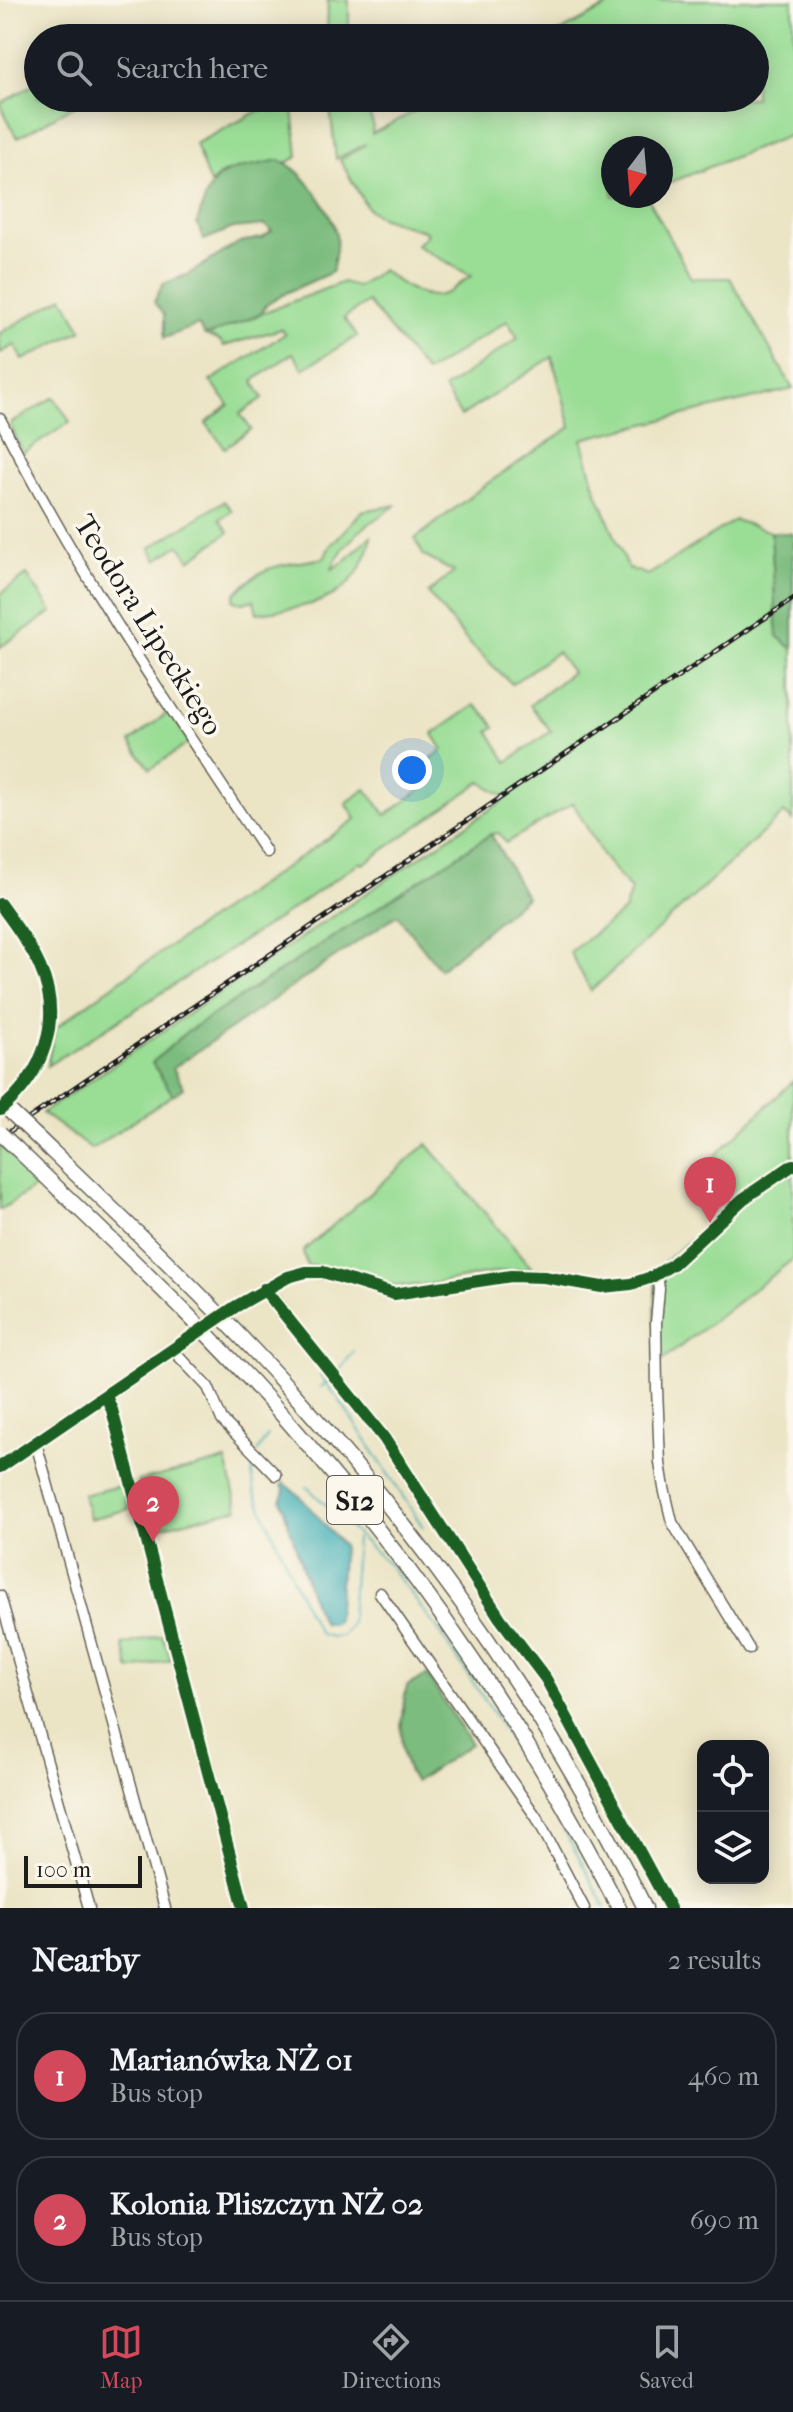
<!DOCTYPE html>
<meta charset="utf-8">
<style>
:root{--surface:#171b24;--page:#20242c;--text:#f1f3f6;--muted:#9ea1a6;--line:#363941;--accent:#d1495b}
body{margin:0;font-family:"IM FELL French Canon",serif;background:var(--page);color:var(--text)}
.controls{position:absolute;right:24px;bottom:24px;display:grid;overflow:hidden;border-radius:16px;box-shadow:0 4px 20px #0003}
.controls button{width:72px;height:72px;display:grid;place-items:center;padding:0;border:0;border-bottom:2px solid var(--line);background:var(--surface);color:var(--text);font:40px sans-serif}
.compass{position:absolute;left:601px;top:136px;width:72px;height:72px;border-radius:50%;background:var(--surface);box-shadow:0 4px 20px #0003;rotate:196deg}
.scale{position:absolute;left:24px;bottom:20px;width:118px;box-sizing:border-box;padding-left:8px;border:4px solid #1c1c1c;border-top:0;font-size:22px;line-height:28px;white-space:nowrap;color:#1c1c1c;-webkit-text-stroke:6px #fbf7ec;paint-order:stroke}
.you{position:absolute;left:412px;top:770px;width:28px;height:28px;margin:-20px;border:6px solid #fff;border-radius:50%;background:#1a73e8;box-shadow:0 0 0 12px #1a73e833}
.badge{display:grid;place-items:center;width:52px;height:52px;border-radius:50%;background:var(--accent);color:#fff;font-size:26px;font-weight:700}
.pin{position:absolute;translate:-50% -66px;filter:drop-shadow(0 2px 4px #0008)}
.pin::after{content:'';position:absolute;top:42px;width:28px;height:24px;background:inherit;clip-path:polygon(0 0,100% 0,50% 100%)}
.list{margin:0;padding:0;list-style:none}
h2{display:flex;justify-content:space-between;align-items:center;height:104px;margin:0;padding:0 32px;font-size:34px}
h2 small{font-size:26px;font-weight:400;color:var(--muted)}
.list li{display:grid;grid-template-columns:52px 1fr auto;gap:24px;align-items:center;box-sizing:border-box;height:128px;margin:0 16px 16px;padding:0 16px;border:2px solid var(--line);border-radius:32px}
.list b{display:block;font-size:30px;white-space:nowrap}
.list p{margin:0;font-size:26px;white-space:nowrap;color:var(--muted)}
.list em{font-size:26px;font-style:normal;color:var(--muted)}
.icon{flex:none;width:44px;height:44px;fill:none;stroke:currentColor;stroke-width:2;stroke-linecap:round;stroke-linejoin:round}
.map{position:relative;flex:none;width:793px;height:1908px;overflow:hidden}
.search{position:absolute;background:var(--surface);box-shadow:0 4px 20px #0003;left:24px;right:24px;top:24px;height:88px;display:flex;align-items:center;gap:20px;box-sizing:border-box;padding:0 28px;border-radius:44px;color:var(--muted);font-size:30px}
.sheet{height:392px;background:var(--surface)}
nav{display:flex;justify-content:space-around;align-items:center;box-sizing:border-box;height:112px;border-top:2px solid var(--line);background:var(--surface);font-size:22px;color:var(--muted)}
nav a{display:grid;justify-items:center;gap:4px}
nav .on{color:var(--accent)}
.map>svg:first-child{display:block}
</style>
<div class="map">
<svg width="793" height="1908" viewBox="0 0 793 1908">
<rect width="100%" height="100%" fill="#fbf7ec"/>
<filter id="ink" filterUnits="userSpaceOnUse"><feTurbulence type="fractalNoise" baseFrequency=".0125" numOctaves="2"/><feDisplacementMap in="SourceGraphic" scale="16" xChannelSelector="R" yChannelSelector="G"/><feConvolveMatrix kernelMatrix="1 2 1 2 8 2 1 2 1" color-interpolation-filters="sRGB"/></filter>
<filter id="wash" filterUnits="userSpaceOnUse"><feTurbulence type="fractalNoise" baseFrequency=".006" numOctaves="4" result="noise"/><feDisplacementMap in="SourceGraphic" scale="32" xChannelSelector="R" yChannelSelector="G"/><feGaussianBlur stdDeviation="1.8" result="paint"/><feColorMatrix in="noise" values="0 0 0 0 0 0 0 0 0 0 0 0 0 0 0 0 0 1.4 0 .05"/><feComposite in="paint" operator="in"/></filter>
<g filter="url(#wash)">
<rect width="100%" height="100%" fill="#ebe4c5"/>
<path fill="#9add95" stroke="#5b7c58" stroke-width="2" d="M 328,0 L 349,0 L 349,38 L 327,38 Z
M 619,0 L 793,0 L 793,134 L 661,186 L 661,148 L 613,148 L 613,196 L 647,196 L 691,278 L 730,278 L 793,389 L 582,439 L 596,490 L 628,568 L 648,575 L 735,520 L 771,532 L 777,636 L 793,649 L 793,821 L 784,813 L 591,991 L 570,952 L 624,911 L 631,890 L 604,858 L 573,803 L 506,843 L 499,833 L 491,834 L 153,1063 L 173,1095 L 91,1149 L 42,1113 L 507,798 L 481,782 L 363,864 L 360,862 L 282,916 L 47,1066 L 55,1028 L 119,981 L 356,819 L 346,803 L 366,789 L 386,815 L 434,780 L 424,764 L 443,750 L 433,734 L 475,705 L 487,716 L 495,727 L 489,731 L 507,762 L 551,731 L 530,705 L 572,672 L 557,652 L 512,684 L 469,643 L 428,593 L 454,572 L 424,556 L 415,539 L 485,485 L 571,427 L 552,357 L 461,416 L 444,389 L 518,338 L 507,321 L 426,373 L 368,302 L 344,318 L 357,336 L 303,369 L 293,353 L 253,381 L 263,398 L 240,414 L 251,429 L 225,448 L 206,423 L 229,405 L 210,381 L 285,334 L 281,329 L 224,346 L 220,341 L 205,335 L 343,282 L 357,287 L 382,270 C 400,283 426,306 450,291 C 458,286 463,280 471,276 L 416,245 L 425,237 L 427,232 L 380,217 L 368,209 L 340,160 L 366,144 L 336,159 L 329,98 L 363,98 L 373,124 L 372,134 L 439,98 L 755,98 L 755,38 L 549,38 Z
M 38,82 L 38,98 L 73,98 L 77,104 L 17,138 L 0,104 Z
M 283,98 L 292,98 L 298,157 L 286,163 L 279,160 L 223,173 L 210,184 L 195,144 Z
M 63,297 L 82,330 L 23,360 L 15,345 L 0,353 L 0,333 Z
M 54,397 L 70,422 L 23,453 L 10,424 Z
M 224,501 L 232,511 L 220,519 L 229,532 L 190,560 L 179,545 L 157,560 L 150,548 Z
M 397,505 C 372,520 342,541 332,569 L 345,561 L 371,536 C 372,545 367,552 364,560 C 343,606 301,607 257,613 L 254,600 L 243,603 L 234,601 L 235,594 C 266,561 283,566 324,558 L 330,546 L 362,511 Z
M 27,575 L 52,612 L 0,647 L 0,594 Z
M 171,710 L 189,743 L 150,769 L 130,742 Z
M 793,1081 L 793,1259 L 655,1366 L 655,1270 L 731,1205 L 731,1199 L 703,1167 Z
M 427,1144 L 533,1270 C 489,1268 447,1286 404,1286 C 370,1286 340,1267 307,1266 L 303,1251 Z
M 0,1145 L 41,1183 L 0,1210 Z
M 226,1460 L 238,1509 L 151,1529 L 138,1481 Z
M 123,1485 L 129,1509 L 90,1519 L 83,1495 Z
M 162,1635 L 171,1660 L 130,1670 L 123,1645 Z"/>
<path fill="#7bbc7e" stroke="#4c6c4d" stroke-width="2" d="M 279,160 C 303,169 331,209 336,234 C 338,246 334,261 332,272 L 288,292 L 266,305 L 261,314 L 212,334 L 205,335 L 198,325 L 164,338 L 164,315 L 154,302 L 163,284 L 187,275 L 240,242 L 262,238 L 272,231 L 265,225 L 233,228 L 204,240 L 197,224 C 214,164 222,173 279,160 Z
M 771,532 L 793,534 L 793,649 L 777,636 Z
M 491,834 L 526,897 L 445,965 L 440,969 L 397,915 L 173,1068 L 184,1088 L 173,1095 L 152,1063 L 185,1033 Z
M 427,1675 L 471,1744 L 415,1782 C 396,1756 400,1718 407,1686 Z"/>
<path fill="#39abb2" stroke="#2a6467" stroke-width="2" d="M 284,1483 L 298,1494 L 343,1546 L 337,1620 L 333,1624 L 323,1623 L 315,1608 L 281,1500 L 285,1491 L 282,1486 Z"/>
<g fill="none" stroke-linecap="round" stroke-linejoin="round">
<path stroke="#39abb2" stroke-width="2" d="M 4,1097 C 27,1077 39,1051 42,1021
M 338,1372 L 354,1351
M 320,1376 L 340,1401 L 423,1527
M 321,1387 L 329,1380
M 258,1451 L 268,1435
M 255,1461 L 252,1474 L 255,1493 L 308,1613 L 320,1634 L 332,1637 L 343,1635 L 351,1623 L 356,1538
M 307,1487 L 389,1565 L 439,1631 L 492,1711 L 568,1837 L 606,1908"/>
</g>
</g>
<g filter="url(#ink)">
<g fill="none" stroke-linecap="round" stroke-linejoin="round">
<path stroke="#c2bca3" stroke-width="10" stroke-dasharray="10 5" stroke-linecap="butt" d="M 198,1332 L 235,1307"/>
<g stroke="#646257" stroke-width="13">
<path id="minor" d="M 0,419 C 76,570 172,711 266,852
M 0,904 C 14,924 30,944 40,966 C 64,1019 44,1074 1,1109
M 657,1275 L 659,1289 L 656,1323 L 657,1388 L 660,1463 L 664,1488 L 672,1522 L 749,1649
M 264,1289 L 384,1438 L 500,1618 L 546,1679 L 670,1908
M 235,1307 C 279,1280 299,1262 352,1281 C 367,1286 383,1295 399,1293 C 441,1290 483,1274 525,1276 C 561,1277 597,1293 633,1284 C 677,1272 705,1232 738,1203 C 755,1189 774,1177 793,1165
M 173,1350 L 208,1387 L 222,1420 L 276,1475
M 106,1396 L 112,1410 L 244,1908
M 36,1443 L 165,1908
M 0,1467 L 190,1338
M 380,1593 L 537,1818 L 584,1908
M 0,1596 L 89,1908"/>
</g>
<g stroke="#646257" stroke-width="17">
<path id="highway" d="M 36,1136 C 124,1220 212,1303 293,1393 C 432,1548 553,1721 645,1908
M 17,1149 C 113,1242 211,1332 298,1433 C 425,1578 531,1737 619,1908"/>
</g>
<use href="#minor" stroke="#fff" stroke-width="10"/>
<use href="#highway" stroke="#fff" stroke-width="14"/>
<g stroke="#1c1c1c" stroke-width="5">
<path id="rail" d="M 0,1138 L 793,599"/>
</g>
<use href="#rail" stroke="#fbf7ec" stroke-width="2" stroke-dasharray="6" stroke-linecap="butt"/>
<g stroke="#646257" stroke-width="17" stroke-linecap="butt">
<path id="highway-bridge" d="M 0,1102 L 36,1136
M 0,1133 L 17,1149"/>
</g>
<use href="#highway-bridge" stroke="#fff" stroke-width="14"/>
<g stroke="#fbf7ec" stroke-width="17">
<path id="cycleway" d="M 0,904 C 14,924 30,944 40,967 C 64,1020 43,1075 0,1110
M 264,1289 L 384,1438 L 500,1618 L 546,1679 L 670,1908
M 106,1396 L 112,1410 L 244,1908
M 0,1467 L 235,1307 L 288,1277 L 306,1272 L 323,1272 L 394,1294 L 511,1276 L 544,1277 L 602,1287 L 631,1284 L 652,1277 L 673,1264 L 743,1199 L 793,1165"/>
</g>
<use href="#cycleway" stroke="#1b5e20" stroke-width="12"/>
</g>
</g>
<g text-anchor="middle" stroke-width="7" stroke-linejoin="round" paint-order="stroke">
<rect fill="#fbf7ec" stroke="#5f5e5a" stroke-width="2" x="327" y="1476" width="56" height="48" rx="6"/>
<g font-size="28" font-weight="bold" fill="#1c1c1c">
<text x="355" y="1510">S12</text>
</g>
<g font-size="30" fill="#1c1c1c" stroke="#fbf7ec">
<text transform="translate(149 625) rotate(58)" y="10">Teodora Lipeckiego</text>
</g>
</g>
</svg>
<div class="controls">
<button><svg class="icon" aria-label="locate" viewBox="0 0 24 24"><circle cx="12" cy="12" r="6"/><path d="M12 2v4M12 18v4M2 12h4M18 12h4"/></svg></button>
<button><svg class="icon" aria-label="layers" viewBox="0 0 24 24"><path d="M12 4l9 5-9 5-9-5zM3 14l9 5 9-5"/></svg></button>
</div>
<svg class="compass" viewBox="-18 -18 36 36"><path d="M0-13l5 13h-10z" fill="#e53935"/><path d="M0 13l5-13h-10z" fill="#9ea1a6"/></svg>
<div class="scale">100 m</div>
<div class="you"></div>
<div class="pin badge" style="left:710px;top:1223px">1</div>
<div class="pin badge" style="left:153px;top:1542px">2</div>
<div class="search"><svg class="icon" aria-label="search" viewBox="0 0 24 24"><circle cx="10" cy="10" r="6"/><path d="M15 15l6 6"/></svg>Search here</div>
</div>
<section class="sheet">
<h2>Nearby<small>2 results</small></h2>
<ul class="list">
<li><span class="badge">1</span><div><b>Marianówka NŻ 01</b><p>Bus stop</p></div><em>460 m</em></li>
<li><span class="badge">2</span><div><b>Kolonia Pliszczyn NŻ 02</b><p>Bus stop</p></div><em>690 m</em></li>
</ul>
</section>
<nav>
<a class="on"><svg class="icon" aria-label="map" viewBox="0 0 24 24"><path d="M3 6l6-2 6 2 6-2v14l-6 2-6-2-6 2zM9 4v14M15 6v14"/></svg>Map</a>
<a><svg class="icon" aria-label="directions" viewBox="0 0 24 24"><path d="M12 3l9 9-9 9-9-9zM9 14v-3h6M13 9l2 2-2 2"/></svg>Directions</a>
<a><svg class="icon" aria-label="saved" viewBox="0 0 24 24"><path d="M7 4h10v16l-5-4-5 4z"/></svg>Saved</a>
</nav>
